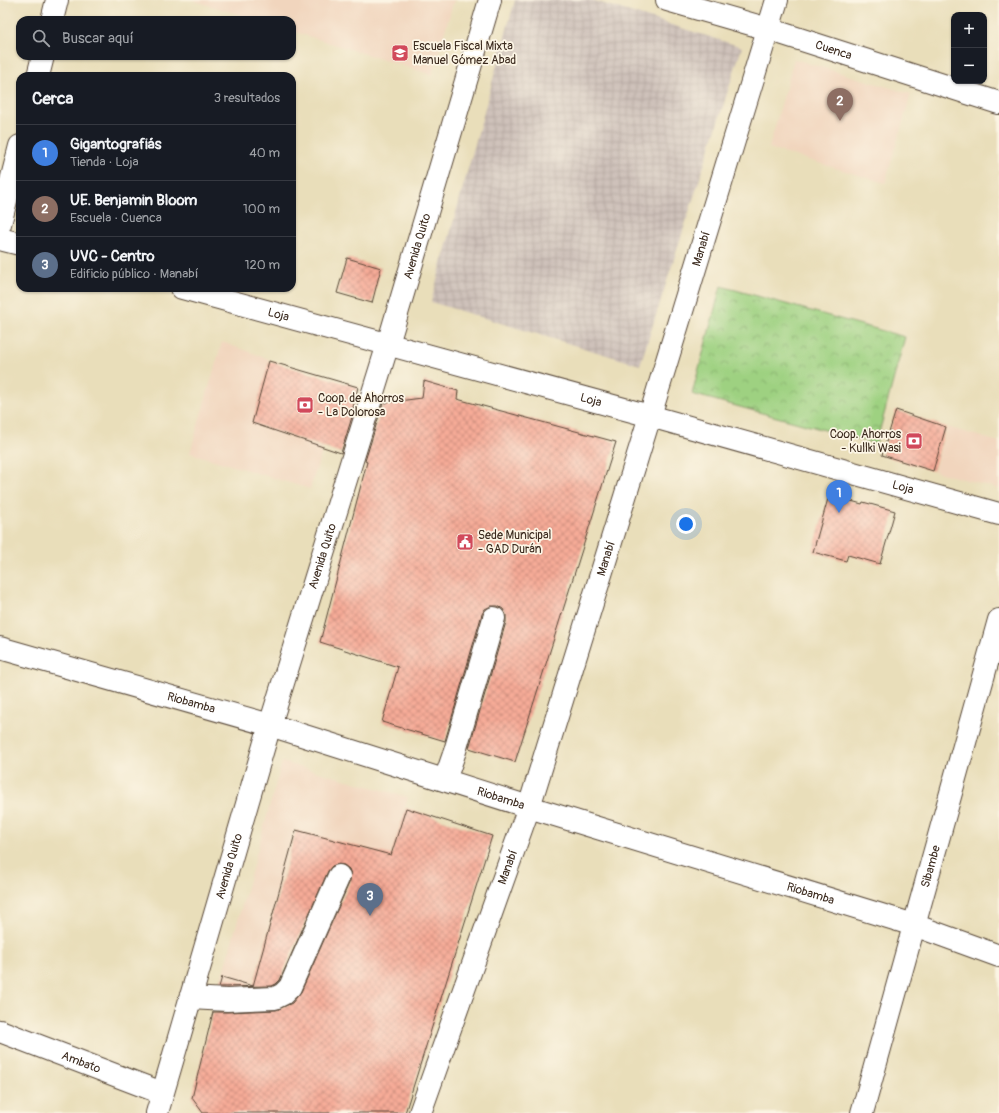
<!DOCTYPE html>
<html lang="es">
<meta charset="utf-8">
<style>
:root{--surface:#171b24;--page:#20242c;--text:#f1f3f6;--muted:#9ea1a6;--line:#363941;--accent:#d1495b}
body{margin:0;font-family:Pangolin,sans-serif;background:var(--page);color:var(--text)}
.controls{position:absolute;right:12px;top:12px;display:grid;overflow:hidden;border-radius:8px;box-shadow:0 1px 3px #0004}
.controls button{width:36px;height:36px;display:grid;place-items:center;padding:0;border:0;border-bottom:1px solid var(--line);background:var(--surface);color:var(--text);font:20px sans-serif}
.you{position:absolute;left:686px;top:524px;width:14px;height:14px;margin:-10px;border:3px solid #fff;border-radius:50%;background:#1a73e8;box-shadow:0 0 0 6px #1a73e833}
.badge{display:grid;place-items:center;width:26px;height:26px;border-radius:50%;background:var(--accent);color:#fff;font-size:13px;font-weight:700}
.pin{position:absolute;translate:-50% -33px;filter:drop-shadow(0 1px 2px #0008)}
.pin::after{content:'';position:absolute;top:21px;width:14px;height:12px;background:inherit;clip-path:polygon(0 0,100% 0,50% 100%)}
.list{margin:0;padding:0;list-style:none}
h2{display:flex;justify-content:space-between;align-items:center;height:52px;margin:0;padding:0 16px;font-size:17px}
h2 small{font-size:13px;font-weight:400;color:var(--muted)}
.list li{display:grid;grid-template-columns:26px 1fr auto;gap:12px;align-items:center;box-sizing:border-box;height:56px;padding:0 16px;border-top:1px solid var(--line)}
.list b{display:block;font-size:15px;white-space:nowrap}
.list p{margin:0;font-size:13px;white-space:nowrap;color:var(--muted)}
.list em{font-size:13px;font-style:normal;color:var(--muted)}
.icon{flex:none;width:22px;height:22px;fill:none;stroke:currentColor;stroke-width:2;stroke-linecap:round;stroke-linejoin:round}
.map{position:relative;flex:none;width:999px;height:1113px;overflow:hidden}
.search{position:absolute;background:var(--surface);box-shadow:0 1px 3px #0004;left:16px;top:16px;width:280px;height:44px;display:flex;align-items:center;gap:10px;box-sizing:border-box;padding:0 14px;border-radius:12px;color:var(--muted);font-size:15px}
.panel{position:absolute;background:var(--surface);box-shadow:0 1px 3px #0004;left:16px;top:72px;width:280px;height:220px;border-radius:12px}
.map>svg:first-child{display:block}
</style>
<div class="map">
<svg width="999" height="1113" viewBox="0 0 999 1113">
<defs>
<pattern id="industrial-grid" width="8" height="8" patternUnits="userSpaceOnUse"><rect width="8" height="8" fill="#cec1ba"/><path d="M0 4h8M4 0v8" fill="none" stroke="#b2a69f"/></pattern>
<pattern id="park-crowns" width="20" height="18" patternUnits="userSpaceOnUse"><rect width="20" height="18" fill="#9ed181"/><path d="M2 6a3 3 0 1 1 6 0M12 15a3 3 0 1 1 6 0" fill="none" stroke="#82aa69"/></pattern>
<pattern id="building-cross-hatch" width="8" height="8" patternUnits="userSpaceOnUse"><rect width="8" height="8" fill="#f6ab97"/><path d="M0 0l8 8M0 8l8-8" fill="none" stroke="#c88b7b"/></pattern>
</defs>
<rect width="100%" height="100%" fill="#fcf5e5"/>
<filter id="ink" filterUnits="userSpaceOnUse"><feTurbulence type="fractalNoise" baseFrequency=".025" numOctaves="2"/><feDisplacementMap in="SourceGraphic" scale="8" xChannelSelector="R" yChannelSelector="G"/><feConvolveMatrix kernelMatrix="1 2 1 2 8 2 1 2 1" color-interpolation-filters="sRGB"/></filter>
<filter id="wash" filterUnits="userSpaceOnUse"><feTurbulence type="fractalNoise" baseFrequency=".012" numOctaves="4" result="noise"/><feDisplacementMap in="SourceGraphic" scale="16" xChannelSelector="R" yChannelSelector="G"/><feGaussianBlur stdDeviation="0.9" result="paint"/><feColorMatrix in="noise" values="0 0 0 0 0 0 0 0 0 0 0 0 0 0 0 0 0 1.4 0 .05"/><feComposite in="paint" operator="in"/></filter>
<g filter="url(#wash)">
<rect width="100%" height="100%" fill="#e9deba"/>
<path fill="#f1d5bd" d="M 192,0 L 454,0 L 432,75 L 292,31 L 292,20 L 256,20 Z
M 794,59 L 911,94 L 885,183 L 769,148 Z
M 222,342 L 269,359 L 252,423 L 323,448 L 310,489 L 190,453 Z
M 947,427 L 999,442 L 999,489 L 934,471 Z
M 282,762 L 408,797 L 391,855 L 295,829 L 252,985 L 222,977 Z"/>
<path fill="url(#industrial-grid)" d="M 515,0 L 592,0 L 742,47 L 640,365 L 431,302 Z"/>
<path fill="url(#park-crowns)" stroke="#6c7e50" d="M 721,286 L 905,337 L 876,444 L 692,394 Z"/>
<g id="blocks">
<path fill="url(#building-cross-hatch)" d="M 347,258 L 381,268 L 372,303 L 337,293 Z
M 269,361 L 358,387 L 353,408 L 355,407 L 341,453 L 252,423 Z
M 424,381 L 458,391 L 457,399 L 616,442 L 515,762 L 469,748 L 506,622 L 506,615 L 503,609 L 498,606 L 491,606 L 485,609 L 482,614 L 445,741 L 382,722 L 398,667 L 320,642 L 367,462 L 365,461 L 383,403 L 422,398 Z
M 896,410 L 946,427 L 933,471 L 882,455 Z
M 829,495 L 862,504 L 863,502 L 895,511 L 880,564 L 848,555 L 846,561 L 813,552 Z
M 406,808 L 492,836 L 405,1113 L 203,1113 L 192,1098 L 213,1012 L 228,1012 L 276,1010 L 292,1003 L 301,992 L 350,881 L 351,874 L 349,869 L 344,865 L 337,864 L 332,866 L 328,871 L 280,980 L 276,984 L 272,986 L 219,987 L 222,977 L 253,986 L 296,830 L 391,855 Z"/>
</g>
</g>
<g filter="url(#ink)">
<use href="#blocks" fill-opacity="0" stroke="#554535" stroke-width="1"/>
<g fill="none" stroke-linecap="round" stroke-linejoin="round">
<g stroke="#554535" stroke-width="24">
<g id="minor">
<path id="s1" d="M 667,0 L 768,29 L 999,103"/>
<path d="M 52,20 L 57,0"/>
<path d="M 38,76 L 43,56"/>
<path d="M 0,224 L 20,146"/>
<path d="M 0,239 L 20,244"/>
<path id="s2" d="M 182,288 L 650,416 L 999,514"/>
<path id="s3" d="M 0,648 L 270,725 L 529,807 L 914,925 L 999,956"/>
<path d="M 445,780 L 455,751 L 494,618"/>
<path d="M 190,998 L 227,1000 L 275,998 L 283,994 L 290,987 L 339,876"/>
<path id="s4" d="M 0,1031 L 162,1093"/>
<path id="s5" d="M 157,1113 L 270,725 L 388,344 L 490,0"/>
<path id="s6" d="M 420,1113 L 529,807 L 650,416 L 777,0"/>
<path id="s7" d="M 862,1113 L 999,620"/>
</g>
</g>
<use href="#minor" stroke="#fff" stroke-width="22"/>
</g>
</g>
<defs>
<g id="school-square" transform="scale(0.9)"><rect x="-9" y="-9" width="18" height="18" rx="4" fill="#d1495b" stroke="#fcf5e5"/><path d="M0-5L7-2L0 1L-7-2ZM-4 1L0 2.5L4 1V4Q0 6-4 4Z" fill="#fff"/></g>
<g id="bank-square" transform="scale(0.9)"><rect x="-9" y="-9" width="18" height="18" rx="4" fill="#d1495b" stroke="#fcf5e5"/><path d="M-6-4H6V4H-6ZM0-2.3a2.3 2.3 0 1 0 0 4.6a2.3 2.3 0 1 0 0-4.6Z" fill="#fff"/></g>
<g id="civic-square" transform="scale(0.9)"><rect x="-9" y="-9" width="18" height="18" rx="4" fill="#d1495b" stroke="#fcf5e5"/><path d="M-.6-6.5H3V-4.5H.6V-3L4-1V1h2V6H-6V1h2V-1L-.6-3ZM-1.2 2.5V6h2.4V2.5Z" fill="#fff"/></g>
</defs>
<g fill-rule="evenodd">
<use href="#school-square" x="400" y="53"/>
<use href="#bank-square" x="305" y="405"/>
<use href="#bank-square" x="914" y="441"/>
<use href="#civic-square" x="465" y="542"/>
</g>
<g text-anchor="middle" stroke-width="3.5" stroke-linejoin="round" paint-order="stroke">
<g font-size="12" fill="#3b2a1e" stroke="#fcf5e5" text-anchor="start">
<text x="413" y="50">Escuela Fiscal Mixta<tspan x="413" dy="14">Manuel Gómez Abad</tspan></text>
<text x="318" y="402">Coop. de Ahorros<tspan x="318" dy="14">- La Dolorosa</tspan></text>
<text x="901" y="438" text-anchor="end">Coop. Ahorros<tspan x="901" dy="14">- Kullki Wasi</tspan></text>
<text x="478" y="539">Sede Municipal<tspan x="478" dy="14">- GAD Durán</tspan></text>
</g>
<g font-size="12" fill="#3b2a1e" stroke="#fcf5e5">
<text dy="4" stroke="none"><textPath href="#s1" startOffset="174">Cuenca</textPath></text>
<text dy="4" stroke="none"><textPath href="#s5" startOffset="905">Avenida Quito</textPath></text>
<text dy="4" stroke="none"><textPath href="#s6" startOffset="909">Manabí</textPath></text>
<text dy="4" stroke="none"><textPath href="#s2" startOffset="100">Loja</textPath></text>
<text dy="4" stroke="none"><textPath href="#s2" startOffset="424">Loja</textPath></text>
<text dy="4" stroke="none"><textPath href="#s2" startOffset="748">Loja</textPath></text>
<text dy="4" stroke="none"><textPath href="#s5" startOffset="581">Avenida Quito</textPath></text>
<text dy="4" stroke="none"><textPath href="#s6" startOffset="585">Manabí</textPath></text>
<text dy="4" stroke="none"><textPath href="#s3" startOffset="199">Riobamba</textPath></text>
<text dy="4" stroke="none"><textPath href="#s3" startOffset="523">Riobamba</textPath></text>
<text dy="4" stroke="none"><textPath href="#s5" startOffset="257">Avenida Quito</textPath></text>
<text dy="4" stroke="none"><textPath href="#s6" startOffset="261">Manabí</textPath></text>
<text dy="4" stroke="none"><textPath href="#s7" startOffset="256">Sibambe</textPath></text>
<text dy="4" stroke="none"><textPath href="#s3" startOffset="847">Riobamba</textPath></text>
<text dy="4" stroke="none"><textPath href="#s4" startOffset="87">Ambato</textPath></text>
</g>
</g>
</svg>
<div class="controls">
<button>+</button>
<button>−</button>
</div>
<div class="you"></div>
<div class="pin badge" style="left:839px;top:513px;background:#3f7fe0">1</div>
<div class="pin badge" style="left:840px;top:121px;background:#8d6e63">2</div>
<div class="pin badge" style="left:370px;top:916px;background:#5c6f8a">3</div>
<div class="search"><svg class="icon" aria-label="search" viewBox="0 0 24 24"><circle cx="10" cy="10" r="6"/><path d="M15 15l6 6"/></svg>Buscar aquí</div>
<section class="panel">
<h2>Cerca<small>3 resultados</small></h2>
<ul class="list">
<li><span class="badge" style="background:#3f7fe0">1</span><div><b>Gigantografiás</b><p>Tienda · Loja</p></div><em>40 m</em></li>
<li><span class="badge" style="background:#8d6e63">2</span><div><b>UE. Benjamin Bloom</b><p>Escuela · Cuenca</p></div><em>100 m</em></li>
<li><span class="badge" style="background:#5c6f8a">3</span><div><b>UVC - Centro</b><p>Edificio público · Manabí</p></div><em>120 m</em></li>
</ul>
</section>
</div>
